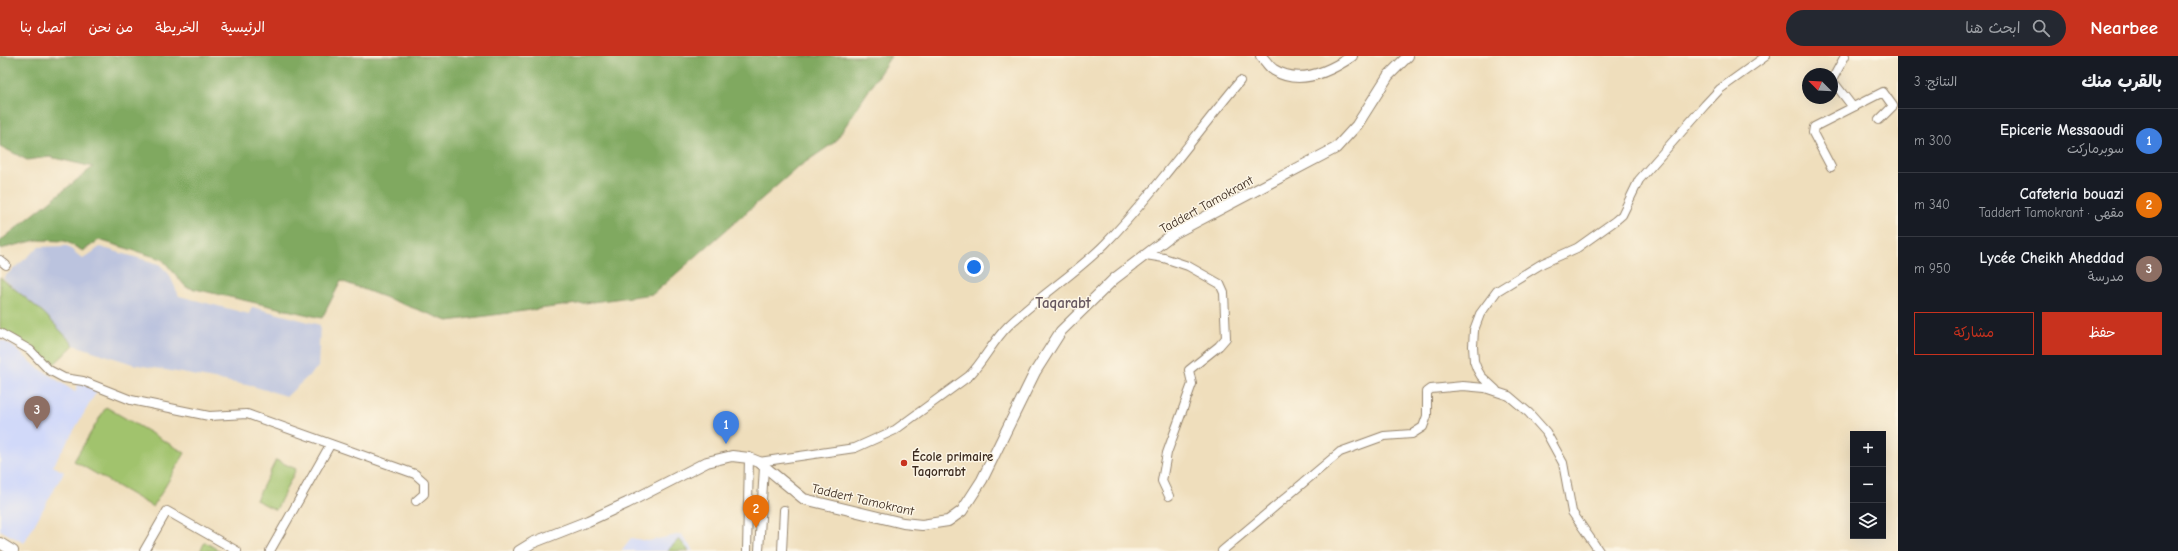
<!DOCTYPE html>
<html lang="ar">
<meta charset="utf-8">
<style>
:root{--surface:#171b24;--page:#242831;--text:#f1f3f6;--muted:#9ea1a6;--line:#363941;--accent:#c8321e}
body{margin:0;font-family:"Comic Neue","Playpen Sans Arabic",sans-serif;background:var(--page);color:var(--text);direction:rtl}
.controls{position:absolute;right:12px;bottom:12px;display:grid;overflow:hidden;border-radius:0px;box-shadow:0 4px 16px #0002}
.controls button{width:36px;height:36px;display:grid;place-items:center;padding:0;border:0;border-bottom:1px solid var(--line);background:var(--surface);color:var(--text);font:20px sans-serif}
.compass{position:absolute;left:1802px;top:12px;width:36px;height:36px;border-radius:50%;background:var(--surface);box-shadow:0 4px 16px #0002;rotate:294deg}
.you{position:absolute;left:974px;top:211px;width:14px;height:14px;margin:-10px;border:3px solid #fff;border-radius:50%;background:#1a73e8;box-shadow:0 0 0 6px #1a73e833}
.badge{display:grid;place-items:center;width:26px;height:26px;border-radius:50%;background:var(--accent);color:#fff;font-size:13px;font-weight:700}
.pin{position:absolute;translate:-50% -33px;filter:drop-shadow(0 1px 2px #0008)}
.pin::after{content:'';position:absolute;top:21px;width:14px;height:12px;background:inherit;clip-path:polygon(0 0,100% 0,50% 100%)}
.list{margin:0;padding:0;list-style:none}
h2{display:flex;justify-content:space-between;align-items:center;height:52px;margin:0;padding:0 16px;font-size:17px}
h2 small{font-size:13px;font-weight:400;color:var(--muted)}
.list li{display:grid;grid-template-columns:26px 1fr auto;gap:12px;align-items:center;box-sizing:border-box;height:64px;padding:0 16px;border-top:1px solid var(--line)}
.list b{display:block;font-size:15px;white-space:nowrap}
.list p{margin:0;font-size:13px;white-space:nowrap;color:var(--muted)}
.list em{font-size:13px;font-style:normal;color:var(--muted)}
.actions{display:flex;gap:8px;padding:12px 16px}
.actions a{flex:1;padding:9px 0;border:1px solid var(--accent);border-radius:0px;text-align:center;font-size:14px;color:var(--accent)}
.actions .main{background:var(--accent);color:#fff}
.icon{flex:none;width:22px;height:22px;fill:none;stroke:currentColor;stroke-width:2;stroke-linecap:round;stroke-linejoin:round}
.map{position:relative;flex:none;width:1898px;height:495px;overflow:hidden;direction:ltr}
header{display:flex;align-items:center;gap:24px;box-sizing:border-box;height:56px;padding:0 20px;background:var(--accent);color:#fff}
header strong{font-size:19px}
nav{display:flex;gap:22px;margin-inline-start:auto;font-size:14px}
.search{width:280px;height:36px;background:var(--page);display:flex;align-items:center;gap:10px;box-sizing:border-box;padding:0 14px;border-radius:22px;color:var(--muted);font-size:15px}
main{display:flex}
aside{flex:1;background:var(--surface)}
.map>svg:first-child{display:block}
</style>
<header>
<strong>Nearbee</strong>
<div class="search"><svg class="icon" aria-label="search" viewBox="0 0 24 24"><circle cx="10" cy="10" r="6"/><path d="M15 15l6 6"/></svg>ابحث هنا</div>
<nav><a>الرئيسية</a><a>الخريطة</a><a>من نحن</a><a>اتصل بنا</a></nav>
</header>
<main>
<aside>
<h2>بالقرب منك<small>النتائج: 3</small></h2>
<ul class="list">
<li><span class="badge" style="background:#3f7fe0">1</span><div><b>Epicerie Messaoudi</b><p>سوبرماركت</p></div><em>300 m</em></li>
<li><span class="badge" style="background:#e8710a">2</span><div><b>Cafeteria bouazi</b><p>مقهى · Taddert Tamokrant</p></div><em>340 m</em></li>
<li><span class="badge" style="background:#8d6e63">3</span><div><b>Lycée Cheikh Aheddad</b><p>مدرسة</p></div><em>950 m</em></li>
</ul>
<div class="actions"><a class="main">حفظ</a><a>مشاركة</a></div>
</aside>
<div class="map">
<svg width="1898" height="495" viewBox="0 0 1898 495">
<rect width="100%" height="100%" fill="#fcf5e5"/>
<filter id="ink" filterUnits="userSpaceOnUse"><feTurbulence type="fractalNoise" baseFrequency=".025" numOctaves="2"/><feDisplacementMap in="SourceGraphic" scale="8" xChannelSelector="R" yChannelSelector="G"/><feConvolveMatrix kernelMatrix="1 2 1 2 8 2 1 2 1" color-interpolation-filters="sRGB"/></filter>
<filter id="wash" filterUnits="userSpaceOnUse"><feTurbulence type="fractalNoise" baseFrequency=".012" numOctaves="4" result="noise"/><feDisplacementMap in="SourceGraphic" scale="16" xChannelSelector="R" yChannelSelector="G"/><feGaussianBlur stdDeviation="0.9" result="paint"/><feColorMatrix in="noise" values="0 0 0 0 0 0 0 0 0 0 0 0 0 0 0 0 0 1.4 0 .05"/><feComposite in="paint" operator="in"/></filter>
<g filter="url(#wash)">
<rect width="100%" height="100%" fill="#efdebc"/>
<path fill="#d1d9f9" d="M 0,284 L 10,288 L 36,310 L 75,336 L 79,326 L 97,335 L 53,410 L 64,416 L 24,487 L 0,474 Z
M 681,478 L 694,495 L 621,495 L 631,482 L 648,485 Z"/>
<path fill="#bbc3de" d="M 67,190 L 83,203 L 100,191 L 159,208 L 169,218 L 179,240 L 249,258 L 252,251 L 320,269 L 318,311 L 287,340 L 252,330 L 133,308 L 74,289 L 43,257 L 3,222 L 39,191 Z"/>
<path fill="#a1c36d" stroke="#6e7646" d="M 0,221 L 44,257 L 74,289 L 51,311 C 36,295 21,282 0,273 Z
M 106,351 L 185,397 L 153,451 L 74,405 Z
M 276,404 L 296,413 L 276,454 L 256,444 Z
M 679,483 L 689,495 L 667,495 Z
M 205,486 L 220,495 L 200,495 Z"/>
<path fill="#80a960" stroke="#5e6a3f" d="M 0,0 L 891,0 L 835,86 L 797,112 L 653,238 L 448,265 L 341,225 L 322,262 L 186,231 L 162,203 L 99,184 L 83,195 L 65,185 L 37,184 L 0,193 L 0,185 L 93,111 L 50,101 L 27,104 L 0,90 Z"/>
</g>
<g filter="url(#ink)">
<g fill="none" stroke-linecap="round" stroke-linejoin="round">
<g stroke="#95846d" stroke-width="10">
<path id="minor" d="M 1845,0 L 1832,24 L 1852,50
M 1831,111 L 1813,77 L 1814,71 L 1883,36 L 1893,50 L 1879,64
M 1146,199 L 1164,202 L 1188,210 L 1220,228 L 1224,237 L 1226,282 L 1219,290 L 1189,314 L 1192,328 L 1167,397 L 1162,425 L 1169,440
M 0,204 L 6,209
M 0,277 L 30,294 L 49,314 L 64,322 L 83,325 L 131,344 L 209,360 L 247,358 L 415,418 L 424,426 L 424,438 L 416,445
M 1496,334 L 1481,320 L 1477,313 L 1474,305 L 1473,290 L 1474,274 L 1480,258 L 1497,235 L 1543,207 L 1577,192 L 1615,165 L 1622,159 L 1639,124 L 1705,49 L 1720,33 L 1766,0
M 759,406 L 855,392 L 895,374 L 969,320 C 984,305 992,286 1008,270 C 1038,241 1075,218 1105,188 C 1154,137 1195,79 1240,25
M 144,495 L 167,455 L 237,495
M 270,495 L 330,389
M 747,495 L 749,402
M 759,495 L 764,411
M 782,495 L 784,454
M 1222,495 L 1340,396 L 1384,380 L 1412,378 L 1423,371 L 1427,360 L 1427,336 L 1431,333 L 1463,330 L 1485,332 L 1509,340 L 1529,357 L 1546,376 L 1563,407 L 1572,456 L 1599,495"/>
</g>
<g stroke="#95846d" stroke-width="12">
<path id="major" d="M 1261,0 C 1265,4 1269,11 1274,14 C 1300,30 1329,16 1352,0
M 0,487 L 13,495
M 519,495 L 532,487 L 588,465 L 627,447 L 707,406 L 732,400 L 749,402 L 759,406 L 804,443 L 903,467 L 922,469 L 948,465 L 962,455 L 982,424 L 1035,316 L 1061,275 L 1114,223 L 1173,178 L 1336,92 L 1357,69 L 1388,20 L 1408,0"/>
</g>
<use href="#minor" stroke="#fff" stroke-width="8"/>
<use href="#major" stroke="#fff" stroke-width="10"/>
</g>
</g>
<circle fill="#c8321e" stroke="#fcf5e5" stroke-width="1.5" cx="904" cy="407" r="4"/>
<g text-anchor="middle" stroke-width="3" stroke-linejoin="round" paint-order="stroke">
<g font-size="13" fill="#3b2a1e" stroke="#fcf5e5">
<text transform="translate(1206 148) rotate(-29)" y="5">Taddert Tamokrant</text>
<text transform="translate(863 443) rotate(13)" y="5">Taddert Tamokrant</text>
</g>
<g font-size="13" font-weight="bold" fill="#3b2a1e" stroke="#fcf5e5" text-anchor="start">
<text x="912" y="405">École primaire<tspan x="912" dy="15">Taqorrabt</tspan></text>
</g>
<g font-size="15" font-weight="bold" fill="#66575f" stroke="#fcf5e5">
<text x="1063" y="252">Taqarabt</text>
</g>
</g>
</svg>
<div class="controls">
<button>+</button>
<button>−</button>
<button><svg class="icon" aria-label="layers" viewBox="0 0 24 24"><path d="M12 4l9 5-9 5-9-5zM3 14l9 5 9-5"/></svg></button>
</div>
<svg class="compass" viewBox="-18 -18 36 36"><path d="M0-13l5 13h-10z" fill="#e53935"/><path d="M0 13l5-13h-10z" fill="#9ea1a6"/></svg>
<div class="you"></div>
<div class="pin badge" style="left:726px;top:388px;background:#3f7fe0">1</div>
<div class="pin badge" style="left:756px;top:472px;background:#e8710a">2</div>
<div class="pin badge" style="left:37px;top:373px;background:#8d6e63">3</div>
</div>
</main>
